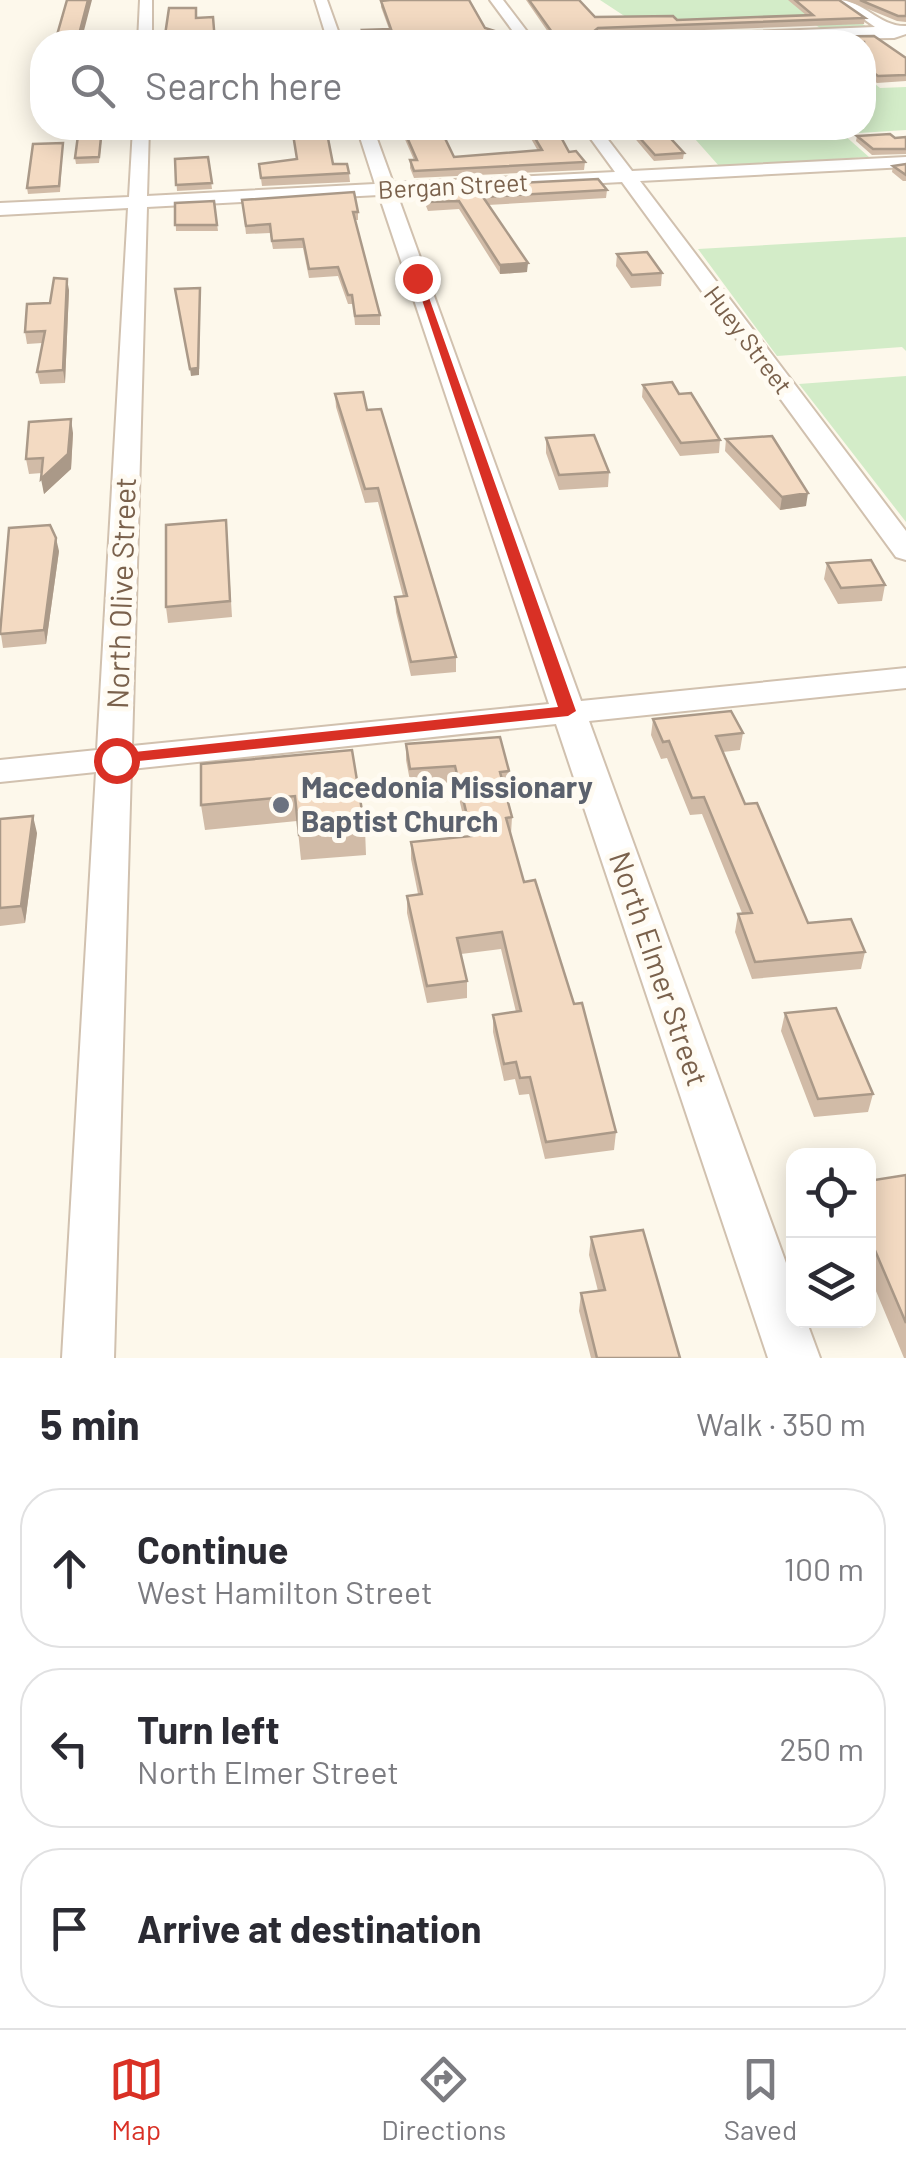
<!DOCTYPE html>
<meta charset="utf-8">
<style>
:root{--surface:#fff;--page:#f7f7f7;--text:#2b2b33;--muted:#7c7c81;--line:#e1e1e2;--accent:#d93025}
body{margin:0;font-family:Barlow,sans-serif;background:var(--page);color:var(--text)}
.controls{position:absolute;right:30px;bottom:30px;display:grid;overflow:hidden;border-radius:20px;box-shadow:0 5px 25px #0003}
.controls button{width:90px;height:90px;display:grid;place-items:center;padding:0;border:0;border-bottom:2px solid var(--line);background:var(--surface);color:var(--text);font:50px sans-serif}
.stop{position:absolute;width:30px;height:30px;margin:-22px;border:8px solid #d93025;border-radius:50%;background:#fff}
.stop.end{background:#d93025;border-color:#fff;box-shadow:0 2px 10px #0008}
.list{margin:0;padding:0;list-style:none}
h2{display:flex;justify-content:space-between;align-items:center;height:130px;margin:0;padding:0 40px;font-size:42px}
h2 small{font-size:32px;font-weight:400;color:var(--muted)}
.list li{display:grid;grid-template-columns:65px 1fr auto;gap:30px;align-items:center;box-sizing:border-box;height:160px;margin:0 20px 20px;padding:0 20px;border:2px solid var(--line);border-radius:40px}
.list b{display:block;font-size:38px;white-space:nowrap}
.list p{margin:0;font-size:32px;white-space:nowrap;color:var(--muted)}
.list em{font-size:32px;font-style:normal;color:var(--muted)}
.icon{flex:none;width:55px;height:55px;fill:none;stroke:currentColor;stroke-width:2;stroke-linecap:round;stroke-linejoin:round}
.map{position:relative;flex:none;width:906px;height:1358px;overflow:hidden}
.search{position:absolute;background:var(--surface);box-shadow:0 5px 25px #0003;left:30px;right:30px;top:30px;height:110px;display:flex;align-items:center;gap:25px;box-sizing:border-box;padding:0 35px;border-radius:40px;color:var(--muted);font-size:38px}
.sheet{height:670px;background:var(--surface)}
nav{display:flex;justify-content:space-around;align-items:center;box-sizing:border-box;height:140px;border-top:2px solid var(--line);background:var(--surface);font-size:28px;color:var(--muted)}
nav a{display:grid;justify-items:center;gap:5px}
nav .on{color:var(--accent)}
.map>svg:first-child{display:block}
</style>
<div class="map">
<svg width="906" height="1358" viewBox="0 0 906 1358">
<rect width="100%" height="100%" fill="#fdf8eb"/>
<path fill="#d3ecc8" d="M 600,0 L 788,0 L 838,7 L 867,27 L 822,29 L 801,16 L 701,24 L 629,19 Z
M 864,75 L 880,88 L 906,87 L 906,130 L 843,134 L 869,157 L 719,166 L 695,139 L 734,137 L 726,128 L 864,128 Z
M 906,237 L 906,351 L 902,347 L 777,356 L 698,249 Z
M 906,376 L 906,522 L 799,384 Z"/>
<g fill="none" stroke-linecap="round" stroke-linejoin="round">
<g stroke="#d1c1af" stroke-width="4">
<path id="minor" d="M 140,0 L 152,0 L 152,42 L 138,42 Z
M 315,0 L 327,0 L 342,42 L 328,42 Z
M 490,0 L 503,0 L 535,42 L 521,42 Z
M 837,0 C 864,0 879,27 906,26 L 906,34 L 894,38 L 591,42 L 598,38 L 875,27 Z
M 133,128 L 149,128 L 147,196 L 375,184 L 357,128 L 373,128 L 393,183 L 615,172 L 583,128 L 599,128 L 632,171 L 906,157 L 906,167 L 640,181 L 906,531 L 906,560 L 896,557 L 622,182 L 397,194 L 581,701 L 906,668 L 906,688 L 589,721 L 794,1285 L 794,1320 L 806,1320 L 820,1358 L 768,1358 L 556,724 L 131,769 L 114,1358 L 62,1358 L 96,772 L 0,782 L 0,760 L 97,750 L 128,208 L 0,215 L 0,203 L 129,197 ZM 379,195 L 549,704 L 132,746 L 147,207 Z"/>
</g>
<use href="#minor" fill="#fff" fill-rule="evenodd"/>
</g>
<path fill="#d1bba7" d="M 526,0 L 579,0 L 595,17 L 677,20 L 806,15 L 788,0 L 839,0 L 865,18 L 864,24 L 598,34 L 591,39 L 874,36 L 906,58 L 906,81 L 877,83 L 864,73 L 864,42 L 555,42 Z
M 846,0 L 906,0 L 906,22 L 897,21 Z
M 381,1 L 485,28 L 503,42 L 365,42 L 362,30 L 389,29 L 381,7 Z
M 79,128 L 103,128 L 99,163 L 76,164 L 75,158 Z
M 400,128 L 440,128 L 454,157 L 538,151 L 525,128 L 556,128 L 569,152 L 585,162 L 584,170 L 414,178 L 410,168 L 410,160 L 414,160 Z
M 626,128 L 661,128 L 684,153 L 683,159 L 654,161 Z
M 857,136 L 895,138 L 906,137 L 906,154 L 872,155 L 856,141 Z
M 63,143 L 60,192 L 28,194 L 27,188 Z
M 208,157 L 212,189 L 177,191 L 175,159 Z
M 259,164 L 333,164 L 349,173 L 350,182 L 262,186 Z
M 906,164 L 906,181 L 903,181 L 892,172 L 893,166 Z
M 422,188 L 607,190 L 606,198 L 488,205 L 527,272 L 500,274 L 459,209 L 428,211 L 422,196 Z
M 242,200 L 358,212 L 358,220 L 355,220 L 380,315 L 380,325 L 355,325 L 353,304 L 348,304 L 338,276 L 309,278 L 303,248 L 273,249 L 270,233 L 246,234 Z
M 214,201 L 218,231 L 176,231 L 175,203 Z
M 617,254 L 662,273 L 661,286 L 631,288 L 616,266 Z
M 69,290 L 65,383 L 40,384 L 37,372 L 42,343 L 27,344 L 25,332 L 50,303 Z
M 643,385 L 679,394 L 720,440 L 719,453 L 680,456 L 642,397 Z
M 335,394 L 367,410 L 456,657 L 456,672 L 411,676 L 396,612 L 395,597 L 403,596 L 378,502 L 365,503 L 336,407 Z
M 73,433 L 71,469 L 44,494 L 42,473 L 29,474 L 26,459 Z
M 546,438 L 609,472 L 608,487 L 559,490 L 546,453 Z
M 726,439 L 806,506 L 780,510 L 725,451 Z
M 226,520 L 232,617 L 168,623 L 166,607 Z
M 59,551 L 46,644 L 3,648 L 0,628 Z
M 827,563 L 885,585 L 882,601 L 838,604 L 824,579 Z
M 653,719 L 743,733 L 740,750 L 723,752 L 745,804 L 808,923 L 865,952 L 861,969 L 752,979 L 735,932 L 738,914 L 742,913 L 702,814 L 690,815 L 667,758 L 661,759 L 651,735 Z
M 406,744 L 509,771 L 508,788 L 504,788 L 512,817 L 511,834 L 524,882 L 616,1132 L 614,1150 L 545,1159 L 529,1094 L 519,1095 L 515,1079 L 504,1081 L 493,1032 L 493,1015 L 516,1012 L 501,949 L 461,954 L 467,981 L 467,998 L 427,1003 L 407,913 L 407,896 L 418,894 L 411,859 L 411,842 L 468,836 L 455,782 L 411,786 L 406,760 Z
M 352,750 L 365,829 L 366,855 L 301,860 L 297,821 L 205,830 L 201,805 Z
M 0,819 L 37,833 L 25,923 L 0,926 Z
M 785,1013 L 873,1094 L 868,1112 L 814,1117 L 781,1031 Z
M 906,1175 L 906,1358 L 904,1358 L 868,1272 L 868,1181 Z
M 591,1237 L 680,1358 L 591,1358 L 579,1311 L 581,1293 L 598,1291 L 589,1255 Z"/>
<path fill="#a98" d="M 88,0 L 92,0 L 81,42 L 77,42 Z
M 598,28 L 598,34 L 587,41 L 588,36 Z
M 528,263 L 527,272 L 500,274 L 500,265 Z
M 67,279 L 69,290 L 65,383 L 63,370 Z
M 200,288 L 199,375 L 191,376 L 190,369 Z
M 71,419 L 73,433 L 71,469 L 44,494 L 41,479 Z
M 808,493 L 806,506 L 780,510 L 782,497 Z
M 56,538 L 59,551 L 46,644 L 44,630 Z
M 33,816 L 37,833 L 25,923 L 21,906 Z"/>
<path fill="#f3dac2" stroke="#a98" stroke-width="2.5" d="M 67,0 L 88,0 L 77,42 L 55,42 Z
M 390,0 L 469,0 L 485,28 L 495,31 L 503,42 L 367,42 L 362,30 L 391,29 L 381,1 Z
M 529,0 L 579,0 L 595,17 L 673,16 L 677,20 L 813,15 L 795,0 L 839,0 L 865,18 L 598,28 L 588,36 L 591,40 L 874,36 L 906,58 L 906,75 L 878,76 L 864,66 L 864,42 L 559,42 Z
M 860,0 L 906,0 L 906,16 L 898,16 Z
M 169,8 L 196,8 L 196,18 L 213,17 L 215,42 L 164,42 Z
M 79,128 L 102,128 L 99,157 L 75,158 Z
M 292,128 L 326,128 L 333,164 L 347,164 L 349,173 L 261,178 L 259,164 L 297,159 Z
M 403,128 L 440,128 L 454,157 L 542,150 L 529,128 L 556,128 L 569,152 L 576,151 L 585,162 L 414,171 L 410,160 L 417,160 Z
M 631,128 L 661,128 L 684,153 L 655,155 Z
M 890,134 L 895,138 L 906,137 L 906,149 L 873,149 L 857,136 Z
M 63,143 L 59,186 L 27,188 L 33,144 Z
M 208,157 L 212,183 L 176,185 L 175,159 Z
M 906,164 L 906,175 L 893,166 Z
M 598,179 L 607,190 L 483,197 L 528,263 L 500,265 L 459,201 L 428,202 L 422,188 Z
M 354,192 L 358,212 L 353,212 L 380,315 L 355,316 L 352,295 L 348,295 L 338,267 L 309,269 L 303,239 L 272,241 L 270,224 L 246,226 L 242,200 Z
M 214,201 L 217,225 L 175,225 L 175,203 Z
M 647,252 L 662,273 L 632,275 L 617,254 Z
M 54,278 L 67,279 L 63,370 L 37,372 L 45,331 L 25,332 L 27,304 L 50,303 Z
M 200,288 L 198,368 L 190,369 L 175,289 Z
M 672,382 L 679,394 L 691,393 L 720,440 L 681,443 L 643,385 Z
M 363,392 L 367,410 L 381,409 L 456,657 L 411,662 L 395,597 L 407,596 L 378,488 L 365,489 L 335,394 Z
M 71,419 L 68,454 L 41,479 L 43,458 L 26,459 L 29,422 Z
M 594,435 L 609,472 L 559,475 L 546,438 Z
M 772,436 L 808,493 L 782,497 L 726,439 Z
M 226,520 L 230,601 L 166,607 L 166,525 Z
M 50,525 L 56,538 L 44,630 L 0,634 L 9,528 Z
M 871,560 L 885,585 L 841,588 L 827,563 Z
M 731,711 L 743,733 L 716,736 L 745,804 L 757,803 L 808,923 L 851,919 L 865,952 L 755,962 L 738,914 L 752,913 L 704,797 L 692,798 L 669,741 L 663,742 L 653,719 Z
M 500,737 L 509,771 L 500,772 L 512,817 L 506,818 L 524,882 L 535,880 L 574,1004 L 582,1003 L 616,1132 L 546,1142 L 530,1077 L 520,1078 L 516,1062 L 504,1064 L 493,1015 L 521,1011 L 502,932 L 457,938 L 467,981 L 427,986 L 407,896 L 422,894 L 411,842 L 472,836 L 455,766 L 410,769 L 406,744 Z
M 352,750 L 365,829 L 299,835 L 295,796 L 201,805 L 201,764 Z
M 33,816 L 21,906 L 0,908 L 0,819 Z
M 836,1008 L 873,1094 L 818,1099 L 785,1013 Z
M 906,1175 L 906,1323 L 868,1234 L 868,1181 Z
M 643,1230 L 680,1358 L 597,1358 L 581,1293 L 605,1290 L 591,1237 Z"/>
<path fill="#d93025" d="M 414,276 L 422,278 L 576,711 L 568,716 L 110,764 L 107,760 L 116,754 L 558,707 Z"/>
<circle fill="#6b7280" stroke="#fffbf2" stroke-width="4" cx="281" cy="805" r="10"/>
<g text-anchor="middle" stroke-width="10" stroke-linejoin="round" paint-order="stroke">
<g font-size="25" fill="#7a614c" stroke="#fffbf2">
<text transform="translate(453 186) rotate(-3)" y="9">Bergan Street</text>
<text transform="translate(748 340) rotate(53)" y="9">Huey Street</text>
</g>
<g font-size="30" fill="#7a614c" stroke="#fffbf2">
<text transform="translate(122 593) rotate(-88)" y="10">North Olive Street</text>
<text transform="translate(658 969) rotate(71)" y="10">North Elmer Street</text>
</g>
<g font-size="30" font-weight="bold" fill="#5b616d" stroke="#fffbf2" text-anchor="start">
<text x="301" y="798">Macedonia Missionary<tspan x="301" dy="34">Baptist Church</tspan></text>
</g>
</g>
</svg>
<div class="controls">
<button><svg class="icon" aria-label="locate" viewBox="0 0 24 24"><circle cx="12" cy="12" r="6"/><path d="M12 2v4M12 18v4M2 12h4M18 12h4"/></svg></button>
<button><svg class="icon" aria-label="layers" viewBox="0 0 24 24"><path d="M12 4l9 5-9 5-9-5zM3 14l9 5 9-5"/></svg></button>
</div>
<div class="stop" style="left:116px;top:760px"></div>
<div class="stop end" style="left:417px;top:278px"></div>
<div class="search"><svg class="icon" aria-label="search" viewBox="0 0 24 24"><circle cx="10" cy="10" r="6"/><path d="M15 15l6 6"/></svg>Search here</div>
</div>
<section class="sheet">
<h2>5 min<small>Walk · 350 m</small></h2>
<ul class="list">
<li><svg class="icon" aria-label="ahead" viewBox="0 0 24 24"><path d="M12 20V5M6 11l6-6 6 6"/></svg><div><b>Continue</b><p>West Hamilton Street</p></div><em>100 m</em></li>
<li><svg class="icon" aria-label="left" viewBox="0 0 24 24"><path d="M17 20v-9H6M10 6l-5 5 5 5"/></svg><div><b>Turn left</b><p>North Elmer Street</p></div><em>250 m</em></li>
<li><svg class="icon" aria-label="arrive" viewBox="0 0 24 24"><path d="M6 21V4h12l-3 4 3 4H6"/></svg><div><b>Arrive at destination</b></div></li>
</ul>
</section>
<nav>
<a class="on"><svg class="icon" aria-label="map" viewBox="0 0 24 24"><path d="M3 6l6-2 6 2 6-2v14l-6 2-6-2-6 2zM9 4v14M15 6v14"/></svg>Map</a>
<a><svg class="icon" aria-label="directions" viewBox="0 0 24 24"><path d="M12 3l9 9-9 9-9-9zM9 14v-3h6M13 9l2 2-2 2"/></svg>Directions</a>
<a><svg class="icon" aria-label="saved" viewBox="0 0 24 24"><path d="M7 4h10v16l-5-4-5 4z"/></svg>Saved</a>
</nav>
